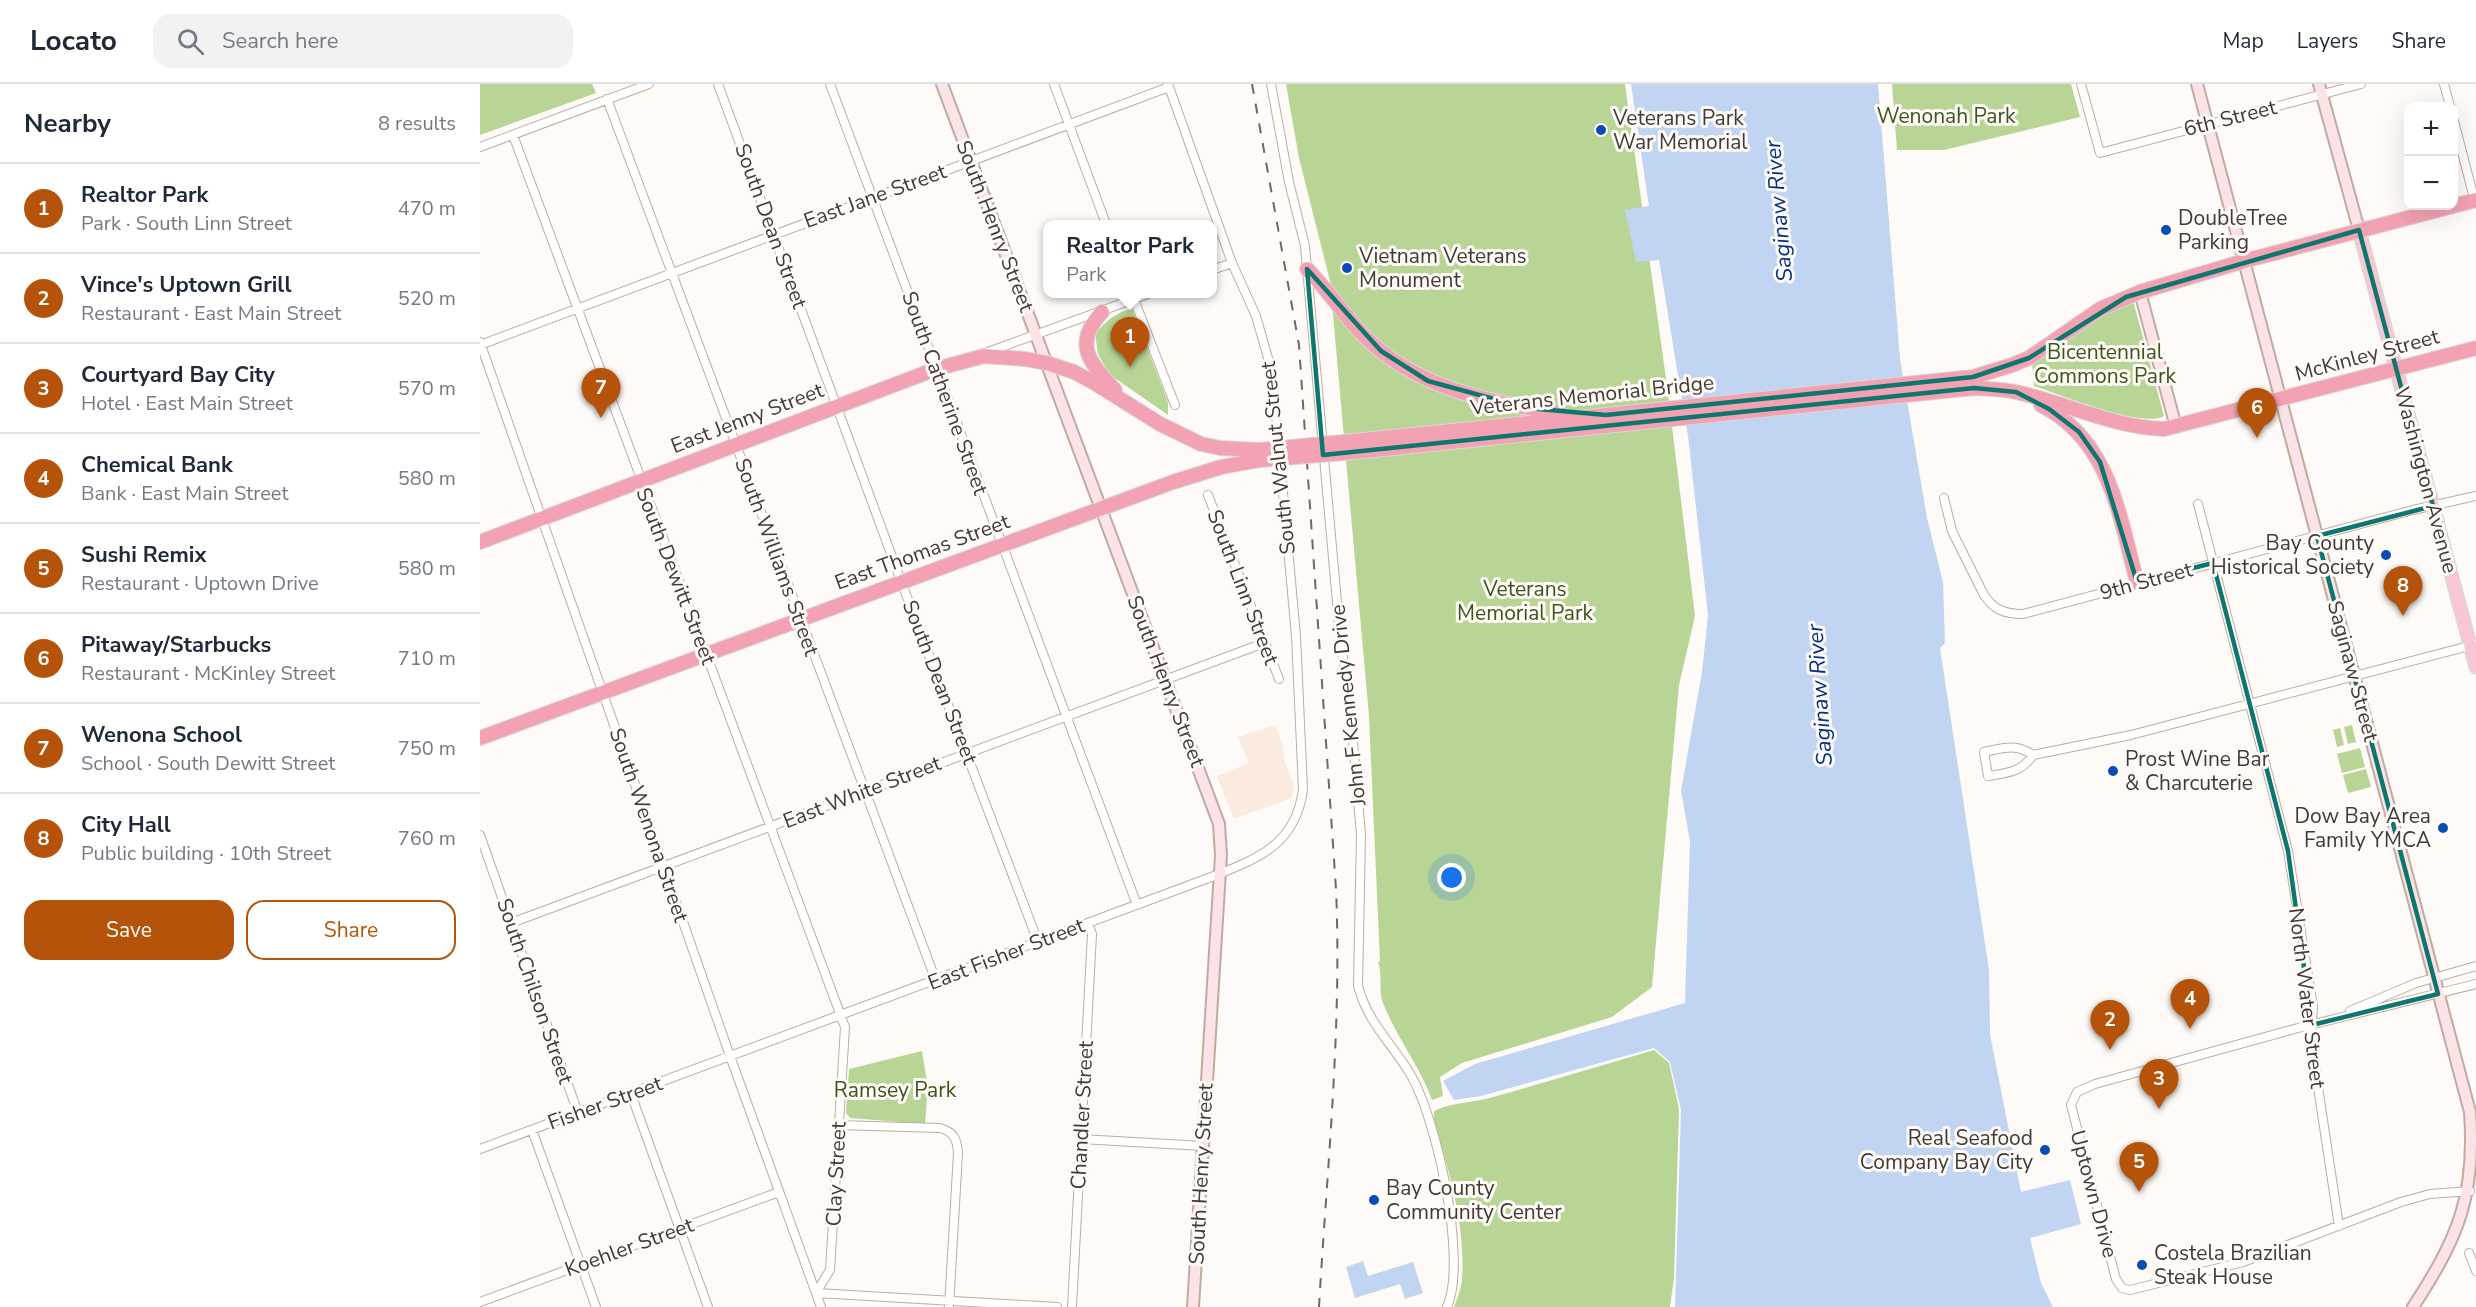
<!DOCTYPE html>
<meta charset="utf-8">
<style>
:root{--surface:#fff;--page:#f2f2f3;--text:#1f2937;--muted:#747a83;--line:#e0e1e3;--accent:#b45309}
body{margin:0;font-family:"Nunito Sans",sans-serif;background:var(--page);color:var(--text)}
.controls{position:absolute;right:18px;top:18px;display:grid;overflow:hidden;border-radius:12px;box-shadow:0 6px 24px #0002}
.controls button{width:54px;height:54px;display:grid;place-items:center;padding:0;border:0;border-bottom:2px solid var(--line);background:var(--surface);color:var(--text);font:30px sans-serif}
.you{position:absolute;left:972px;top:794px;width:21px;height:21px;margin:-15px;border:4px solid #fff;border-radius:50%;background:#1a73e8;box-shadow:0 0 0 9px #1a73e833}
.badge{display:grid;place-items:center;width:39px;height:39px;border-radius:50%;background:var(--accent);color:#fff;font-size:20px;font-weight:700}
.pin{position:absolute;translate:-50% -50px;filter:drop-shadow(0 2px 3px #0008)}
.pin::after{content:'';position:absolute;top:32px;width:21px;height:18px;background:inherit;clip-path:polygon(0 0,100% 0,50% 100%)}
.popup{position:absolute;left:563px;top:136px;width:174px;height:78px;box-sizing:border-box;display:grid;place-content:center;border-radius:12px;background:var(--surface);filter:drop-shadow(0 2px 4px #0005);font-size:20px;white-space:nowrap;color:var(--muted)}
.popup b{font-size:22px;color:var(--text)}
.popup::after{content:'';position:absolute;left:50%;top:100%;margin-left:-12px;border:12px solid transparent;border-top-color:var(--surface)}
.list{margin:0;padding:0;list-style:none}
h2{display:flex;justify-content:space-between;align-items:center;height:78px;margin:0;padding:0 24px;font-size:26px}
h2 small{font-size:20px;font-weight:400;color:var(--muted)}
.list li{display:grid;grid-template-columns:39px 1fr auto;gap:18px;align-items:center;box-sizing:border-box;height:90px;padding:0 24px;border-top:2px solid var(--line)}
.list b{display:block;font-size:22px;white-space:nowrap}
.list p{margin:0;font-size:20px;white-space:nowrap;color:var(--muted)}
.list em{font-size:20px;font-style:normal;color:var(--muted)}
.actions{display:flex;gap:12px;padding:18px 24px}
.actions a{flex:1;padding:14px 0;border:2px solid var(--accent);border-radius:18px;text-align:center;font-size:21px;color:var(--accent)}
.actions .main{background:var(--accent);color:#fff}
.icon{flex:none;width:33px;height:33px;fill:none;stroke:currentColor;stroke-width:2;stroke-linecap:round;stroke-linejoin:round}
.map{position:relative;flex:none;width:1996px;height:1223px;overflow:hidden}
header{display:flex;align-items:center;gap:36px;box-sizing:border-box;height:84px;padding:0 30px;background:var(--surface);border-bottom:2px solid var(--line)}
header strong{font-size:28px}
nav{display:flex;gap:33px;margin-inline-start:auto;font-size:21px}
.search{width:420px;height:54px;background:var(--page);display:flex;align-items:center;gap:15px;box-sizing:border-box;padding:0 21px;border-radius:18px;color:var(--muted);font-size:22px}
main{display:flex}
aside{flex:1;background:var(--surface)}
.map>svg:first-child{display:block}
</style>
<header>
<strong>Locato</strong>
<div class="search"><svg class="icon" aria-label="search" viewBox="0 0 24 24"><circle cx="10" cy="10" r="6"/><path d="M15 15l6 6"/></svg>Search here</div>
<nav><a>Map</a><a>Layers</a><a>Share</a></nav>
</header>
<main>
<aside>
<h2>Nearby<small>8 results</small></h2>
<ul class="list">
<li><span class="badge">1</span><div><b>Realtor Park</b><p>Park · South Linn Street</p></div><em>470 m</em></li>
<li><span class="badge">2</span><div><b>Vince's Uptown Grill</b><p>Restaurant · East Main Street</p></div><em>520 m</em></li>
<li><span class="badge">3</span><div><b>Courtyard Bay City</b><p>Hotel · East Main Street</p></div><em>570 m</em></li>
<li><span class="badge">4</span><div><b>Chemical Bank</b><p>Bank · East Main Street</p></div><em>580 m</em></li>
<li><span class="badge">5</span><div><b>Sushi Remix</b><p>Restaurant · Uptown Drive</p></div><em>580 m</em></li>
<li><span class="badge">6</span><div><b>Pitaway/Starbucks</b><p>Restaurant · McKinley Street</p></div><em>710 m</em></li>
<li><span class="badge">7</span><div><b>Wenona School</b><p>School · South Dewitt Street</p></div><em>750 m</em></li>
<li><span class="badge">8</span><div><b>City Hall</b><p>Public building · 10th Street</p></div><em>760 m</em></li>
</ul>
<div class="actions"><a class="main">Save</a><a>Share</a></div>
</aside>
<div class="map">
<svg width="1996" height="1223" viewBox="0 0 1996 1223">
<rect width="100%" height="100%" fill="#fefaf7"/>
<path fill="#fbeade" d="M 795,641 L 803,662 L 804,676 L 814,701 L 812,714 L 754,735 L 737,692 L 769,679 L 758,653 Z"/>
<path fill="#b8d595" d="M 0,0 L 112,0 L 116,9 L 0,51 Z
M 806,0 L 1145,0 L 1188,309 L 1215,532 L 1199,601 L 1172,903 L 1132,933 L 982,979 L 960,993 L 963,1012 L 952,1016 C 940,982 916,953 903,919 C 898,907 903,891 898,878 L 900,877 L 889,632 L 850,197 L 819,74 Z
M 1412,0 L 1591,0 L 1600,33 L 1464,66 L 1417,66 Z
M 1647,215 L 1654,220 L 1684,332 C 1664,345 1578,310 1554,302 L 1552,278 Z
M 652,225 L 688,318 L 688,331 L 629,290 L 618,270 L 615,250 C 625,238 637,227 652,225 Z
M 1872,641 L 1876,658 L 1868,660 L 1864,643 Z
M 1860,644 L 1864,661 L 1857,663 L 1853,646 Z
M 1880,664 L 1885,683 L 1862,689 L 1857,670 Z
M 1886,685 L 1891,703 L 1868,709 L 1863,691 Z
M 1174,966 L 1189,979 L 1199,1025 L 1194,1194 L 1190,1223 L 974,1223 C 977,1215 981,1205 982,1196 C 986,1142 969,1088 954,1036 L 954,1027 C 973,1018 993,1019 1013,1013 C 1067,998 1120,982 1174,966 Z
M 442,967 L 448,1004 L 445,1040 L 370,1034 L 366,1029 L 369,985 Z"/>
<path fill="#c1d4f2" d="M 1151,0 L 1398,0 L 1420,275 L 1447,434 L 1463,498 L 1465,559 L 1460,564 L 1509,886 L 1510,950 L 1541,1108 L 1590,1096 L 1601,1140 L 1550,1154 L 1561,1199 L 1573,1223 L 1195,1223 L 1201,1026 L 1190,978 L 1174,964 L 1001,1012 L 974,1016 L 963,997 L 995,980 L 1205,919 L 1210,757 L 1201,707 L 1222,588 L 1228,531 L 1208,352 L 1179,176 L 1156,178 L 1145,126 L 1169,122 Z
M 883,1177 L 888,1192 L 933,1178 L 943,1209 L 925,1215 L 920,1200 L 875,1214 L 866,1183 Z"/>
<g fill="none" stroke-linecap="round" stroke-linejoin="round">
<g stroke="#c0ac9e" stroke-width="10">
<path id="street" d="M 238,0 L 421,497 L 558,858
M 350,0 L 657,821
M 574,0 L 626,140
M 791,0 L 809,98 L 825,162 L 860,552 L 871,634 L 881,751 L 878,902 C 888,939 910,957 929,988 C 956,1031 988,1176 967,1223
M 1601,0 L 1620,69 L 1881,0
M 1964,0 L 1970,22
M 127,15 L 456,897
M 1974,37 L 1995,118
M 33,51 L 365,943 L 350,1186 L 336,1209
M 0,63 L 169,0
M 732,186 L 752,179
M 652,210 L 695,321
M 0,258 L 250,972 L 341,1223
M 0,261 L 689,3
M 505,269 L 668,210
M 728,411 L 799,595
M 1464,414 L 1472,447 L 1504,511 C 1514,526 1525,530 1543,530 L 1933,426 L 1996,412
M 1718,420 L 1808,767 L 1833,923 L 1831,957 L 1859,1142
M 1553,671 C 1542,688 1527,689 1508,692 L 1504,668 C 1523,664 1536,659 1553,671 L 1651,651 L 1996,560
M 0,751 L 98,1029
M 31,839 L 784,559
M 1870,927 L 1936,899 L 1996,882
M 151,1010 L 228,1223
M 358,1041 L 460,1044 C 474,1048 477,1055 478,1069 L 469,1223
M 52,1046 L 116,1223
M 601,1055 L 723,1062
M 0,1065 L 726,795 C 774,776 816,763 823,705 L 816,552 L 792,288 L 776,232 L 752,179 L 688,0
M 1990,1107 L 1950,1110 L 1921,1118 L 1763,1178 L 1650,1206 L 1642,1204 L 1636,1195 L 1591,1021 L 1597,1008 L 1615,1000 L 1818,944 L 1996,900
M 1989,1169 L 1996,1187
M 336,1209 L 577,1223
M 0,1218 L 299,1108
M 592,1223 L 612,850 L 608,839"/>
</g>
<g stroke="#c0ac9e" stroke-width="14">
<path id="secondary" d="M 462,0 L 739,740 L 741,771 L 713,1223
M 1717,0 L 1990,1028 C 1996,1112 1978,1154 1933,1223
M 1839,0 L 1879,146
M 1660,208 L 1696,343"/>
</g>
<g stroke="#d9d8d6" stroke-width="15">
<path id="primary" d="M 1879,146 L 1996,583"/>
</g>
<g stroke="#d9d8d6" stroke-width="16">
<path id="highway" d="M 827,185 C 848,206 863,230 883,251 C 935,304 1010,319 1080,329
M 622,228 C 592,260 610,279 635,306
M 1561,321 C 1630,356 1639,431 1657,498
M 874,357 L 1493,293 L 1532,281 L 1549,274 L 1620,225 L 1660,208 L 1764,177 L 1996,116
M 875,368 L 1494,304 C 1508,305 1522,305 1536,308 C 1586,319 1632,343 1684,345 L 1996,264
M 0,458 L 456,285 L 504,272 L 545,275 L 567,279 L 594,288 L 613,298 L 680,340 L 721,360 L 740,364 L 779,366
M 0,654 L 693,398 L 741,383 L 780,376"/>
</g>
<use href="#street" stroke="#fff" stroke-width="8"/>
<use href="#secondary" stroke="#fbe3e8" stroke-width="10"/>
<use href="#primary" stroke="#f8c7d1" stroke-width="12"/>
<use href="#highway" stroke="#f3a2b3" stroke-width="14"/>
<path stroke="#6f6863" stroke-width="2" stroke-dasharray="10 10" stroke-linecap="butt" d="M 772,0 L 819,261 L 856,805 C 862,944 847,1084 839,1223"/>
<g stroke="#d9d8d6" stroke-width="16" stroke-linecap="butt">
<path id="highway-bridge" d="M 779,366 L 874,357
M 780,376 L 875,368"/>
</g>
<use href="#highway-bridge" stroke="#f3a2b3" stroke-width="14"/>
</g>
<path fill="none" stroke="#0f766e" stroke-width="4.5" stroke-linejoin="round" d="M 1879,146 L 1953,422 L 1837,452 L 1958,910 L 1832,941 L 1808,767 L 1733,479 L 1657,498 L 1620,378 L 1599,348 L 1569,325 L 1536,308 L 1494,304 L 843,371 L 827,185 L 901,267 L 948,297 L 1047,324 L 1126,331 L 1493,293 L 1549,274 L 1646,213 Z"/>
<g fill="#0a4cb7" stroke="#fefaf7" stroke-width="2">
<circle cx="1121" cy="46" r="6"/>
<circle cx="1686" cy="146" r="6"/>
<circle cx="867" cy="184" r="6"/>
<circle cx="1906" cy="471" r="6"/>
<circle cx="1633" cy="687" r="6"/>
<circle cx="1963" cy="744" r="6"/>
<circle cx="1565" cy="1066" r="6"/>
<circle cx="894" cy="1116" r="6"/>
<circle cx="1662" cy="1181" r="6"/>
</g>
<g text-anchor="middle" stroke-width="6" stroke-linejoin="round" paint-order="stroke">
<g font-size="21" fill="#3d5419" stroke="#fefaf7">
<text x="1466" y="39">Wenonah Park</text>
<text x="1625" y="275">Bicentennial<tspan x="1625" dy="24">Commons Park</tspan></text>
<text x="1045" y="512">Veterans<tspan x="1045" dy="24">Memorial Park</tspan></text>
<text x="415" y="1013">Ramsey Park</text>
</g>
<g font-size="21" fill="#423a34" stroke="#fefaf7" text-anchor="start">
<text x="1133" y="41">Veterans Park<tspan x="1133" dy="24">War Memorial</tspan></text>
<text x="1698" y="141">DoubleTree<tspan x="1698" dy="24">Parking</tspan></text>
<text x="879" y="179">Vietnam Veterans<tspan x="879" dy="24">Monument</tspan></text>
<text x="1894" y="466" text-anchor="end">Bay County<tspan x="1894" dy="24">Historical Society</tspan></text>
<text x="1645" y="682">Prost Wine Bar<tspan x="1645" dy="24">&amp; Charcuterie</tspan></text>
<text x="1951" y="739" text-anchor="end">Dow Bay Area<tspan x="1951" dy="24">Family YMCA</tspan></text>
<text x="1553" y="1061" text-anchor="end">Real Seafood<tspan x="1553" dy="24">Company Bay City</tspan></text>
<text x="906" y="1111">Bay County<tspan x="906" dy="24">Community Center</tspan></text>
<text x="1674" y="1176">Costela Brazilian<tspan x="1674" dy="24">Steak House</tspan></text>
</g>
<g font-size="21" fill="#423a34" stroke="#fefaf7">
<text transform="translate(1750 34) rotate(-14)" y="7">6th Street</text>
<text transform="translate(395 112) rotate(-20)" y="7">East Jane Street</text>
<text transform="translate(291 142) rotate(70)" y="7">South Dean Street</text>
<text transform="translate(515 142) rotate(69)" y="7">South Henry Street</text>
<text transform="translate(1887 271) rotate(-15)" y="7">McKinley Street</text>
<text transform="translate(465 309) rotate(70)" y="7">South Catherine Street</text>
<text transform="translate(1112 311) rotate(-6)" y="7">Veterans Memorial Bridge</text>
<text transform="translate(267 334) rotate(-21)" y="7">East Jenny Street</text>
<text transform="translate(798 374) rotate(-96)" y="7">South Walnut Street</text>
<text transform="translate(1946 396) rotate(75)" y="7">Washington Avenue</text>
<text transform="translate(442 468) rotate(-20)" y="7">East Thomas Street</text>
<text transform="translate(297 473) rotate(70)" y="7">South Williams Street</text>
<text transform="translate(196 492) rotate(69)" y="7">South Dewitt Street</text>
<text transform="translate(1666 497) rotate(-15)" y="7">9th Street</text>
<text transform="translate(763 503) rotate(69)" y="7">South Linn Street</text>
<text transform="translate(1873 587) rotate(75)" y="7">Saginaw Street</text>
<text transform="translate(686 597) rotate(69)" y="7">South Henry Street</text>
<text transform="translate(460 598) rotate(69)" y="7">South Dean Street</text>
<text transform="translate(868 621) rotate(-96)" y="7">John F Kennedy Drive</text>
<text transform="translate(382 708) rotate(-21)" y="7">East White Street</text>
<text transform="translate(169 741) rotate(71)" y="7">South Wenona Street</text>
<text transform="translate(526 870) rotate(-21)" y="7">East Fisher Street</text>
<text transform="translate(55 907) rotate(71)" y="7">South Chilson Street</text>
<text transform="translate(1827 914) rotate(83)" y="7">North Water Street</text>
<text transform="translate(125 1019) rotate(-20)" y="7">Fisher Street</text>
<text transform="translate(602 1031) rotate(-87)" y="7">Chandler Street</text>
<text transform="translate(356 1090) rotate(-87)" y="7">Clay Street</text>
<text transform="translate(721 1090) rotate(-87)" y="7">South Henry Street</text>
<text transform="translate(1614 1110) rotate(75)" y="7">Uptown Drive</text>
<text transform="translate(149 1163) rotate(-20)" y="7">Koehler Street</text>
</g>
<g font-size="22" font-style="italic" fill="#003082" stroke="#fefaf7">
<text transform="translate(1298 127) rotate(-95)" y="8">Saginaw River</text>
<text transform="translate(1339 611) rotate(-94)" y="8">Saginaw River</text>
</g>
</g>
</svg>
<div class="controls">
<button>+</button>
<button>−</button>
</div>
<div class="you"></div>
<div class="pin badge" style="left:650px;top:283px">1</div>
<div class="popup"><b>Realtor Park</b>Park</div>
<div class="pin badge" style="left:1630px;top:966px">2</div>
<div class="pin badge" style="left:1679px;top:1025px">3</div>
<div class="pin badge" style="left:1710px;top:945px">4</div>
<div class="pin badge" style="left:1659px;top:1108px">5</div>
<div class="pin badge" style="left:1777px;top:354px">6</div>
<div class="pin badge" style="left:121px;top:334px">7</div>
<div class="pin badge" style="left:1923px;top:532px">8</div>
</div>
</main>
